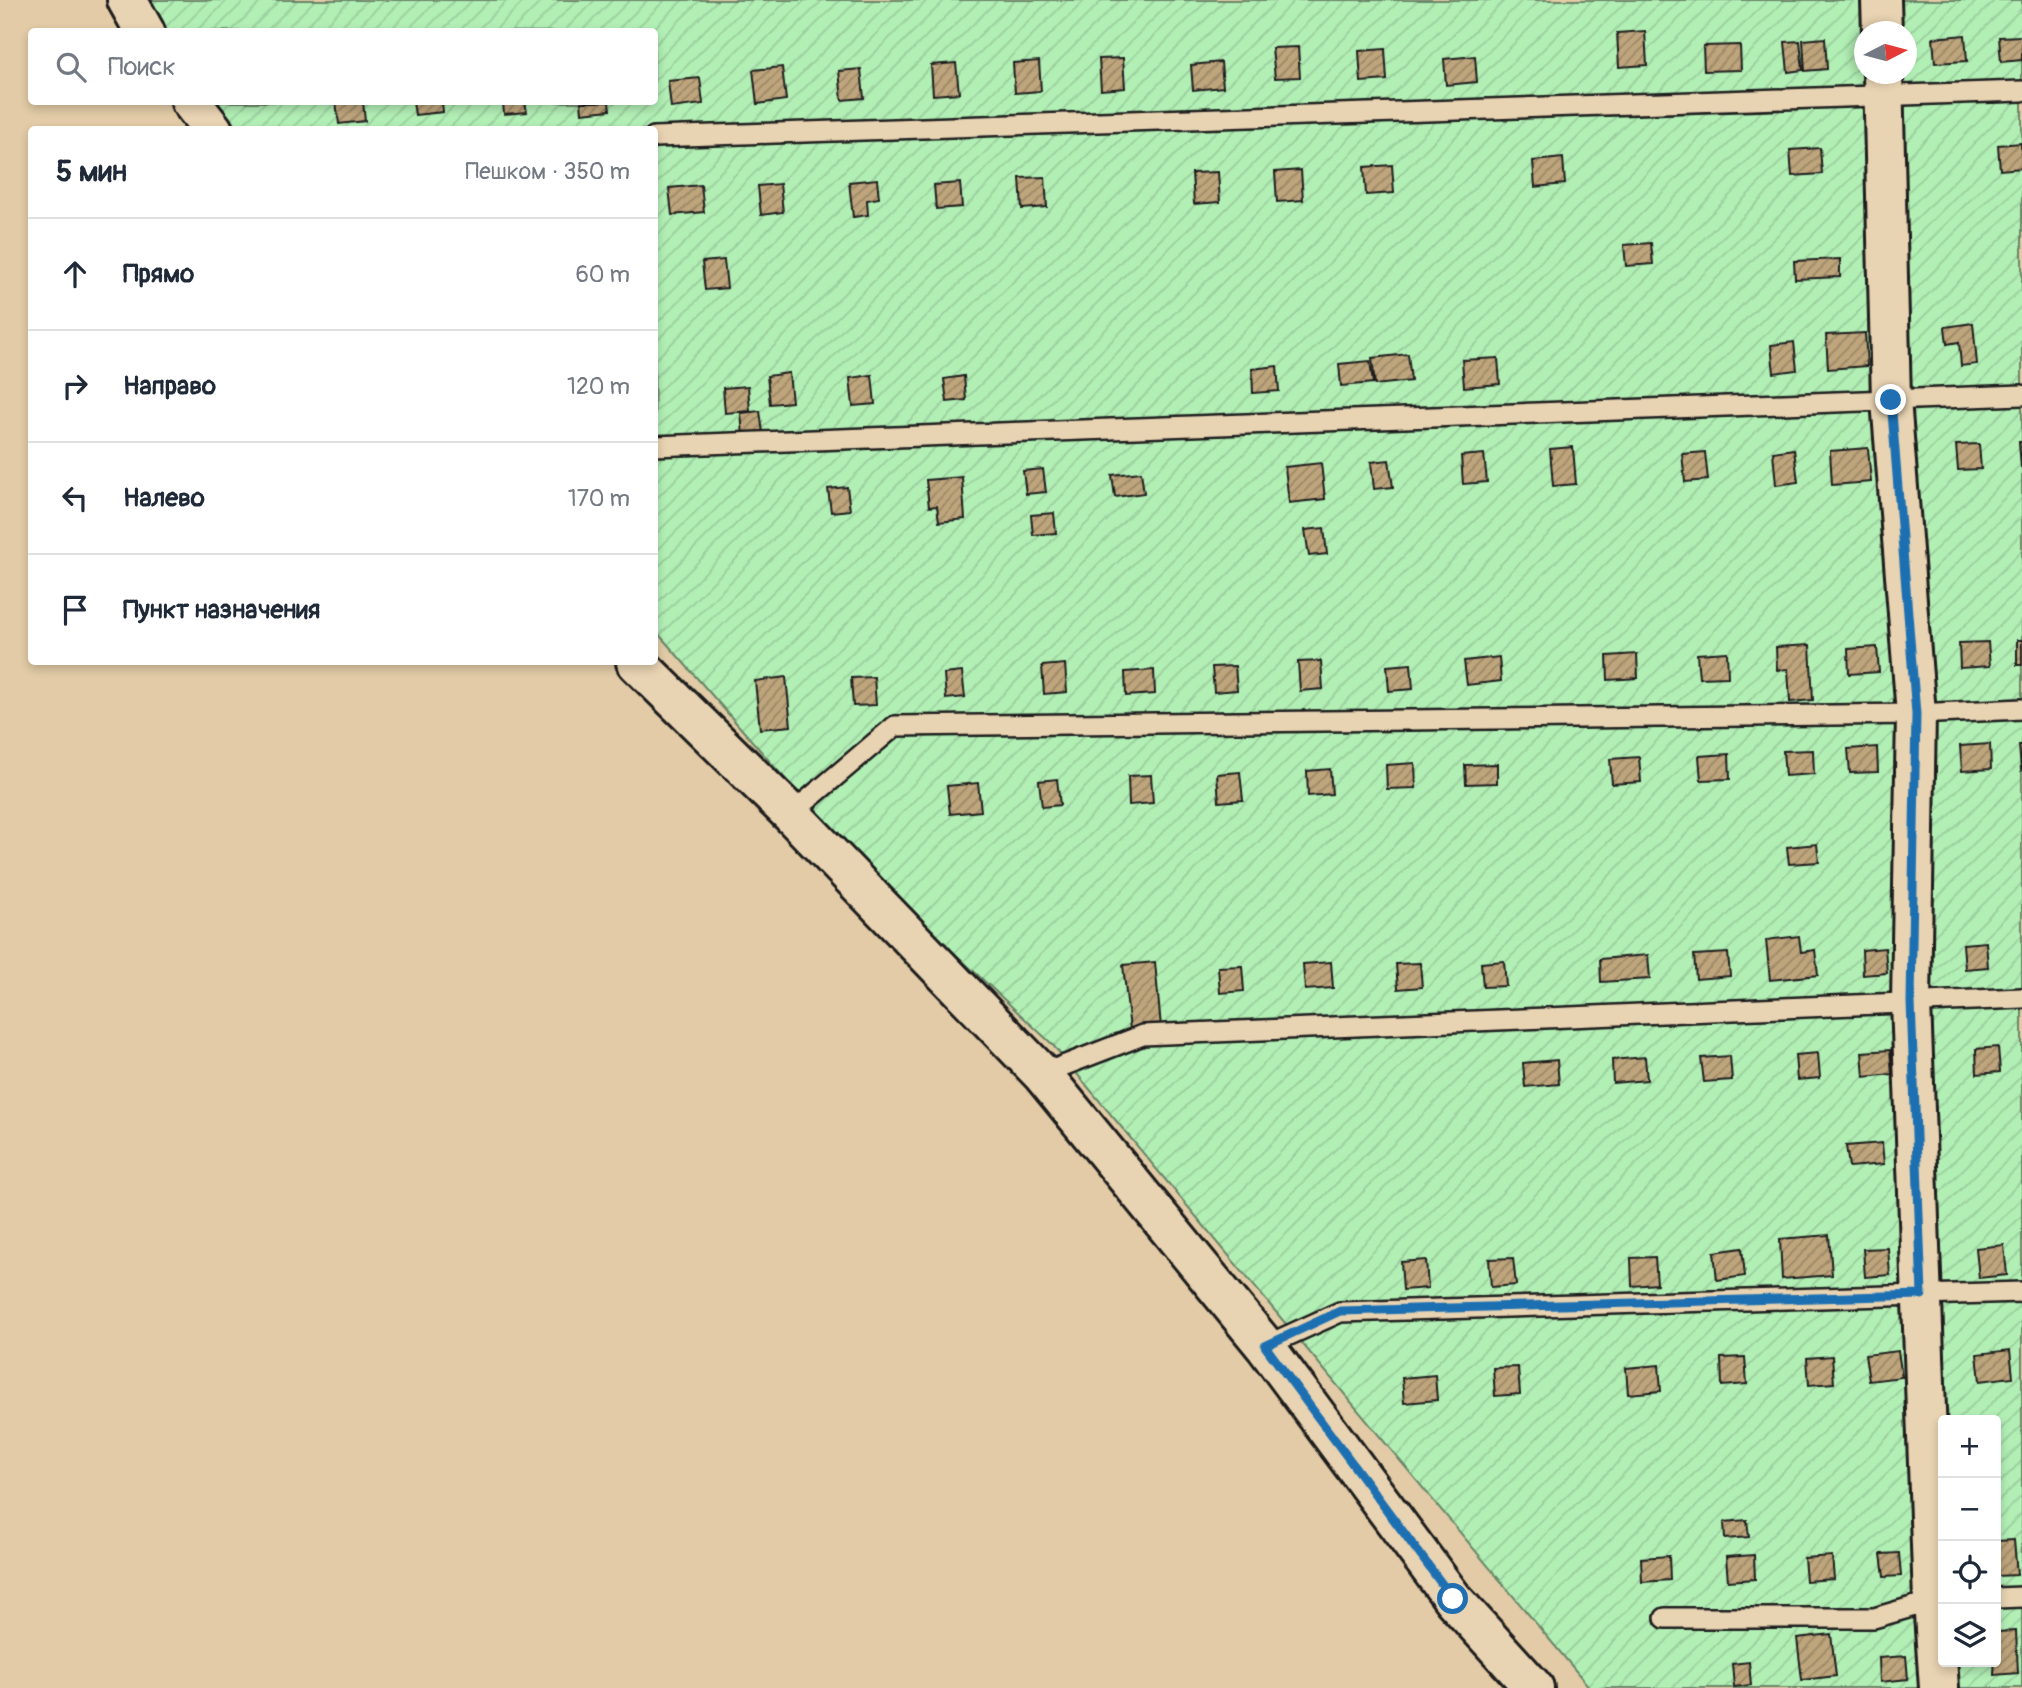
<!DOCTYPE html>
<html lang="ru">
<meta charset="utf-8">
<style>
:root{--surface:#fff;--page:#f2f2f3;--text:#1f2937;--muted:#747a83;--line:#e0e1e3}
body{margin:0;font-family:Pangolin,sans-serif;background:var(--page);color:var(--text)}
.controls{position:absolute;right:21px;bottom:21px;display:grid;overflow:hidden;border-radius:7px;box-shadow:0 4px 10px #0003}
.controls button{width:63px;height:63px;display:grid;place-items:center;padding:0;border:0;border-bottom:2px solid var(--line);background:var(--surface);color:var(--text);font:35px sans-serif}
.compass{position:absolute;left:1854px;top:21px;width:63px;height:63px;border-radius:50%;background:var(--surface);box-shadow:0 4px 10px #0003;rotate:84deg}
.stop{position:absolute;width:21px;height:21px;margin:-16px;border:5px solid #1f6fb2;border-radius:50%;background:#fff}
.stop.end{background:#1f6fb2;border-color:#fff;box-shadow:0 2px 7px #0008}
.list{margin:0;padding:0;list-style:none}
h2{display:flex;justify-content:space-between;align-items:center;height:91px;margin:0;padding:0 28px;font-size:30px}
h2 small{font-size:23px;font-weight:400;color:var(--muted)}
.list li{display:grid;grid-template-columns:46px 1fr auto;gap:21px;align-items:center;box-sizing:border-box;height:112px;padding:0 28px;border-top:2px solid var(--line)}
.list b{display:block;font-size:26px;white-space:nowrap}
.list em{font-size:23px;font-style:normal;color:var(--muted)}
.icon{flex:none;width:38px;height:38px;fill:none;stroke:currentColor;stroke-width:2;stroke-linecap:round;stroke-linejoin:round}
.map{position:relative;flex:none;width:2022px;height:1688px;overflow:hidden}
.search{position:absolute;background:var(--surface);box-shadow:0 4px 10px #0003;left:28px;top:28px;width:630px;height:77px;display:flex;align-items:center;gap:18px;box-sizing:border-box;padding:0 24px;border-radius:7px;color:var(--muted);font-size:26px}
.panel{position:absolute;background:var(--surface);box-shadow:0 4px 10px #0003;left:28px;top:126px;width:630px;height:539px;border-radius:7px}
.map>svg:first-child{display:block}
</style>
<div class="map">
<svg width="2022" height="1688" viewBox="0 0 2022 1688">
<defs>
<pattern id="garden-furrows" width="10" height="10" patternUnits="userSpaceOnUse" patternTransform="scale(1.75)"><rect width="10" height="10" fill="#b2efb5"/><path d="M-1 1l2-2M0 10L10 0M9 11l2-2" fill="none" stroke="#98cc9b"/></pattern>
<pattern id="building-hatch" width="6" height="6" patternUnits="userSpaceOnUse" patternTransform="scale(1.75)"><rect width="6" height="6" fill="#bea57c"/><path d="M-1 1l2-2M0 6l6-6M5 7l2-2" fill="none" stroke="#9a8665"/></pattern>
</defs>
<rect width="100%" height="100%" fill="#e2cba6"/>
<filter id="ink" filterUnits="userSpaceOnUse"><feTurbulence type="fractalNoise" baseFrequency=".0143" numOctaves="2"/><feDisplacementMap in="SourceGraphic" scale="14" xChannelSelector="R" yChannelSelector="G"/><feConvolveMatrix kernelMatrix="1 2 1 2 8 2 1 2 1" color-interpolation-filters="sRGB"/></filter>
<g filter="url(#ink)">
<path fill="url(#garden-furrows)" stroke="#678668" stroke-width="2" fill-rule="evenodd" d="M 138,0 L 2022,0 L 2022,1688 L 1590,1688 L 1052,1044 L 863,868 L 655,630 L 654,130 L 238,129 L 215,102 L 654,102 L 654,32 L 159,31 ZM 1864,32 L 1906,32 L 1906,74 L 1864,74 ZM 1943,1420 L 1996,1420 L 1996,1662 L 1943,1662 Z"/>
<path fill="url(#building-hatch)" stroke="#1c1c1c" stroke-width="2" d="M 1645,31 L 1647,65 L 1619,67 L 1617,33 Z
M 1965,35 L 1967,61 L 1935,63 L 1933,38 Z
M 2022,36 L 2022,60 L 2001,62 L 1999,37 Z
M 1825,38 L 1827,69 L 1805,71 L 1803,40 Z
M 1800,41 L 1803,70 L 1788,72 L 1785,42 Z
M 1740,45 L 1741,70 L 1704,71 L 1703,46 Z
M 1298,47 L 1300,77 L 1275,78 L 1272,48 Z
M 1385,49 L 1387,80 L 1361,82 L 1359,51 Z
M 1475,56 L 1477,82 L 1446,85 L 1444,59 Z
M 1123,58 L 1125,88 L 1101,90 L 1099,59 Z
M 1039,61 L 1041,91 L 1015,93 L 1013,63 Z
M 1221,62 L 1223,87 L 1193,90 L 1191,65 Z
M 956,63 L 959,93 L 933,95 L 931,65 Z
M 782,67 L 786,100 L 757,104 L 753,70 Z
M 861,69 L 864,98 L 842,100 L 839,71 Z
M 700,78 L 703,104 L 671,108 L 668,81 Z
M 336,102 L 363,102 L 365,121 L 339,124 Z
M 413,102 L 442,102 L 443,112 L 415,115 Z
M 503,102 L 525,102 L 527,112 L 504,114 Z
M 581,102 L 609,102 L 610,110 L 582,113 Z
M 2021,143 L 2022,168 L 2000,170 L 1998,145 Z
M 1820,148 L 1822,174 L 1792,176 L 1790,150 Z
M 1563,158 L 1565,184 L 1535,187 L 1533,161 Z
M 1392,165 L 1394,193 L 1366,195 L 1364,167 Z
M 1301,170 L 1303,200 L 1277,202 L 1275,172 Z
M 1218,172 L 1220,202 L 1194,204 L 1192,173 Z
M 1045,177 L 1047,207 L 1022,209 L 1020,178 Z
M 877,179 L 879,198 L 867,200 L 868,215 L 853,217 L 849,182 Z
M 960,183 L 962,207 L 936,209 L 934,185 Z
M 780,184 L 783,212 L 761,215 L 758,186 Z
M 701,185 L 704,212 L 672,215 L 669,188 Z
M 1651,243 L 1653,264 L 1626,266 L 1624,245 Z
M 1840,259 L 1840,277 L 1795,279 L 1794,261 Z
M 724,260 L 727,288 L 705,290 L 702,262 Z
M 1973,323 L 1977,364 L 1961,366 L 1959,342 L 1947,344 L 1945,327 Z
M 1865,333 L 1867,366 L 1828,369 L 1826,335 Z
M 1794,342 L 1797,370 L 1774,373 L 1771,345 Z
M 1408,354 L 1411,381 L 1375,385 L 1372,358 Z
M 1498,358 L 1500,384 L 1464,387 L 1462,360 Z
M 1370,361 L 1373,383 L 1341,386 L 1339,364 Z
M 1277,366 L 1279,391 L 1253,393 L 1252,369 Z
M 789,373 L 792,402 L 770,404 L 767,376 Z
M 872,375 L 875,404 L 853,406 L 850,378 Z
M 964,376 L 966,400 L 947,402 L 944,379 Z
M 748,386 L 750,411 L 725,413 L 723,388 Z
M 760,411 L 763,433 L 743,435 L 741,413 Z
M 2019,442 L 2022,442 L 2022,467 L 2021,467 Z
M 1979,444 L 1981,469 L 1958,470 L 1956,445 Z
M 1573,447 L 1576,484 L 1553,486 L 1550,449 Z
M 1868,448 L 1871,482 L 1832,485 L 1830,451 Z
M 1794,449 L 1798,482 L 1776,485 L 1773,452 Z
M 1705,452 L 1708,480 L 1685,482 L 1682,454 Z
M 1484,454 L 1487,482 L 1463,484 L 1461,456 Z
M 1389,460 L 1393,487 L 1374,489 L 1371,462 Z
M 1321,463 L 1325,499 L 1289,503 L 1285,467 Z
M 1043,469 L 1046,492 L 1026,494 L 1023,471 Z
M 1141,472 L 1144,493 L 1115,497 L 1112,475 Z
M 962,477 L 965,519 L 939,522 L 937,506 L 929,507 L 926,480 Z
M 847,487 L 850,510 L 831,512 L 828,489 Z
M 1054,513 L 1056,533 L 1033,535 L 1031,515 Z
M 1324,528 L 1327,554 L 1309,556 L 1305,530 Z
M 2017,640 L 2022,640 L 2022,665 L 2017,665 Z
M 1988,642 L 1990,666 L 1960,668 L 1959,643 Z
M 1810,645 L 1813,700 L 1790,702 L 1788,669 L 1777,670 L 1776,647 Z
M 1877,647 L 1879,672 L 1849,674 L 1848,649 Z
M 1727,652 L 1728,677 L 1699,678 L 1697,654 Z
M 1637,654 L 1638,678 L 1608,680 L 1607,656 Z
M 1499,657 L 1501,681 L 1467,685 L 1464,661 Z
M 1321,661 L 1323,689 L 1300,691 L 1298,662 Z
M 1065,664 L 1067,692 L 1044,694 L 1042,666 Z
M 1411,664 L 1413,689 L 1389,691 L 1387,666 Z
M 1235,666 L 1237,690 L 1214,692 L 1212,667 Z
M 1154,670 L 1155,694 L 1126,696 L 1125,672 Z
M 962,672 L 965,697 L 946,699 L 944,674 Z
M 786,677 L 791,726 L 760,729 L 755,681 Z
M 874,677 L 876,705 L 853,706 L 851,678 Z
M 1990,744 L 1991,769 L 1962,771 L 1960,746 Z
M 2019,745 L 2022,745 L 2022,769 L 2021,770 Z
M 1877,747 L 1878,772 L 1850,773 L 1848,749 Z
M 1813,750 L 1814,774 L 1785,776 L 1783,751 Z
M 1729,754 L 1730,779 L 1701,780 L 1699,756 Z
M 1639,757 L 1641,782 L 1612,784 L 1610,759 Z
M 1415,763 L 1416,788 L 1387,789 L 1386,765 Z
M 1497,764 L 1497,783 L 1466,784 L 1465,765 Z
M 1330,769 L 1332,794 L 1308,796 L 1307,771 Z
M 1240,772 L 1243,800 L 1219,802 L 1217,774 Z
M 1151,775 L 1153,803 L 1129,805 L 1128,776 Z
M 1057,779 L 1060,805 L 1042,807 L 1039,781 Z
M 978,783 L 981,811 L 950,814 L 947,786 Z
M 1817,844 L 1819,862 L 1789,864 L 1787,847 Z
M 1799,936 L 1801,952 L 1815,950 L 1818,975 L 1770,980 L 1766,940 Z
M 1986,942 L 1988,967 L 1965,969 L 1963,944 Z
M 1885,948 L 1887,973 L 1863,975 L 1862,950 Z
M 1728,953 L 1730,976 L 1696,979 L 1694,955 Z
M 1648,955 L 1650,979 L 1601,982 L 1600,959 Z
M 1504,961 L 1506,986 L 1483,987 L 1481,963 Z
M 1155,962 L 1161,1027 L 1130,1030 L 1123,965 Z
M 1331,962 L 1333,988 L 1305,990 L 1303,964 Z
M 1420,963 L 1422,987 L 1398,989 L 1396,964 Z
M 1242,966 L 1244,991 L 1220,993 L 1218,967 Z
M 1998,1047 L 2000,1072 L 1977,1074 L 1976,1049 Z
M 1890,1050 L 1892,1074 L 1864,1077 L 1862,1052 Z
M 1818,1053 L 1820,1078 L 1797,1080 L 1795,1055 Z
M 1730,1056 L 1732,1080 L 1704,1082 L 1701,1058 Z
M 1645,1057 L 1647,1080 L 1613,1083 L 1612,1060 Z
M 1557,1060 L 1559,1084 L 1525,1087 L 1523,1063 Z
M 1882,1143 L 1884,1164 L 1849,1167 L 1846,1146 Z
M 1829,1235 L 1832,1275 L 1782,1279 L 1780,1239 Z
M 2004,1245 L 2007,1275 L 1979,1278 L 1976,1248 Z
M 1742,1248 L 1745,1276 L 1717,1280 L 1714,1252 Z
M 1888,1248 L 1890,1275 L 1865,1277 L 1863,1249 Z
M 1655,1257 L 1657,1284 L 1632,1286 L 1631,1258 Z
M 1513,1258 L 1516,1285 L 1491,1287 L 1489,1259 Z
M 1426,1260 L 1428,1288 L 1403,1290 L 1401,1262 Z
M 2010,1350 L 2013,1377 L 1980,1381 L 1977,1354 Z
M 1898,1351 L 1902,1377 L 1869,1381 L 1865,1355 Z
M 1832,1356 L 1834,1383 L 1809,1385 L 1807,1358 Z
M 1745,1357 L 1747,1384 L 1722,1386 L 1721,1358 Z
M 1659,1365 L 1661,1391 L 1628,1394 L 1626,1368 Z
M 1518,1367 L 1520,1394 L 1495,1396 L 1493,1368 Z
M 1435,1375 L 1437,1400 L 1404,1403 L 1402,1378 Z
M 1747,1520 L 1749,1537 L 1725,1539 L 1724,1522 Z
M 2014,1540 L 2017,1575 L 1996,1576 L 1996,1541 Z
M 1899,1553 L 1901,1576 L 1884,1577 L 1881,1554 Z
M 1754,1555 L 1755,1579 L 1728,1581 L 1726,1557 Z
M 1669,1556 L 1670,1580 L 1642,1582 L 1641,1558 Z
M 1832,1556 L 1834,1579 L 1806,1581 L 1804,1558 Z
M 2016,1631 L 2018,1673 L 1994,1675 L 1996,1632 Z
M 1831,1634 L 1836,1676 L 1802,1680 L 1797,1638 Z
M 1906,1656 L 1908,1679 L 1880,1682 L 1879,1658 Z
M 1749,1662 L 1751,1685 L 1734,1687 L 1732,1664 Z"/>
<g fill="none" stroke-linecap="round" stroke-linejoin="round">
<g stroke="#1c1c1c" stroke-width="24">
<path id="lane" d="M 654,137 L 2022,91
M 654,446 L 2022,395
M 791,814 L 895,726 L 1916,714 L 2022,709
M 1042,1074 L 1143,1035 L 2022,998
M 1265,1346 L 1340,1312 L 2022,1292
M 1996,1598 L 2022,1597
M 1665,1618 L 1874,1618 L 1939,1599"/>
</g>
<g stroke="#1c1c1c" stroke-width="44">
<path id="street" d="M 127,0 L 145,32
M 1881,0 L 1882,32
M 1883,74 L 1891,400 L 1916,714 L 1911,1002 L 1933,1600 L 1939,1688
M 191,102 L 213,130
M 636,662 L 791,814 L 1042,1074 L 1265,1346 L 1453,1599 L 1534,1688"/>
</g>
<use href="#lane" stroke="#e8d3b2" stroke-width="19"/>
<use href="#street" stroke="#e8d3b2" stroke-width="38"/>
</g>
</g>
<g fill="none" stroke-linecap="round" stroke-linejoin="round" filter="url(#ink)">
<path stroke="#1f6fb2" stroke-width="9" d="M 1453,1599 L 1265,1346 L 1340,1311 L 1922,1295 L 1911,1002 L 1916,714 L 1891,400"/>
</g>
</svg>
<div class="controls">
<button>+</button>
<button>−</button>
<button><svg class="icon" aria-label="locate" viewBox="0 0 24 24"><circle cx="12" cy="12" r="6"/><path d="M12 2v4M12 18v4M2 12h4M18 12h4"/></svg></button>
<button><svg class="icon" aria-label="layers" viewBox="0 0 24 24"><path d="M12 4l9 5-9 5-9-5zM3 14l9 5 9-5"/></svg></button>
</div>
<svg class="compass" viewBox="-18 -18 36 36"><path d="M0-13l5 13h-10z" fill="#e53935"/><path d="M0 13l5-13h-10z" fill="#747a83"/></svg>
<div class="stop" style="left:1453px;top:1599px"></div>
<div class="stop end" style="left:1891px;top:400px"></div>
<div class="search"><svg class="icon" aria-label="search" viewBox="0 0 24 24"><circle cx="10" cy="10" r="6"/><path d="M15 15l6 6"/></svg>Поиск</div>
<section class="panel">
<h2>5 мин<small>Пешком · 350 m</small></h2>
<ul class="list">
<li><svg class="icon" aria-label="ahead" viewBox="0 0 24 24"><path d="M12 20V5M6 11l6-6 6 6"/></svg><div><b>Прямо</b></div><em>60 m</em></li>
<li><svg class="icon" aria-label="right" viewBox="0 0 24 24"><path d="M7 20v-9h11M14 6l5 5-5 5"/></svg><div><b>Направо</b></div><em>120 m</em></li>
<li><svg class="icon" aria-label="left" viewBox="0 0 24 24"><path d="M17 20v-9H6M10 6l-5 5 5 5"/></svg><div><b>Налево</b></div><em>170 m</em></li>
<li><svg class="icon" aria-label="arrive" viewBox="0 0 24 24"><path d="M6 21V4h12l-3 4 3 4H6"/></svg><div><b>Пункт назначения</b></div></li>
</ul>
</section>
</div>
